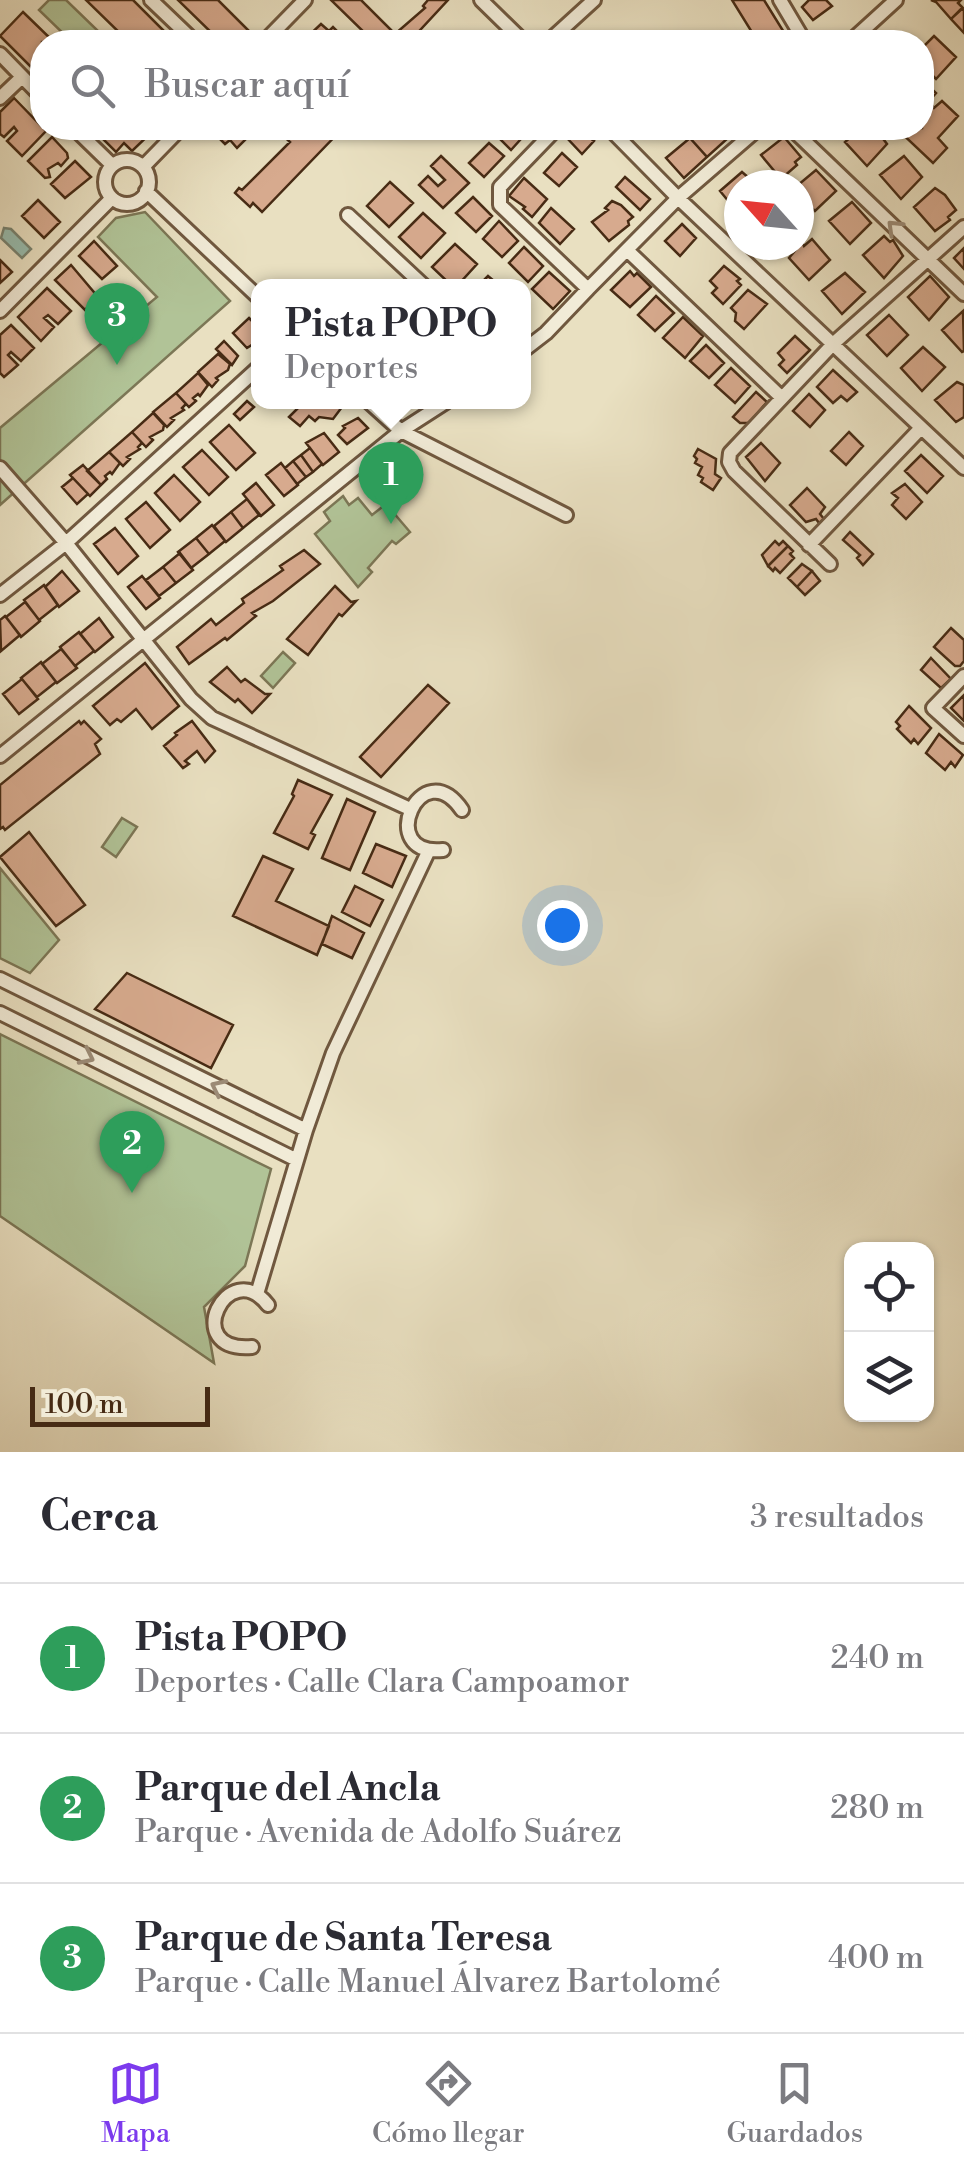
<!DOCTYPE html>
<html lang="es">
<meta charset="utf-8">
<style>
:root{--surface:#fff;--page:#f2f2f3;--text:#2b2b33;--muted:#7c7c81;--line:#e1e1e2;--accent:#7c3aed}
body{margin:0;font-family:"Libre Bodoni",serif;background:var(--page);color:var(--text)}
.controls{position:absolute;right:30px;bottom:30px;display:grid;overflow:hidden;border-radius:20px;box-shadow:0 2px 8px #0004}
.controls button{width:90px;height:90px;display:grid;place-items:center;padding:0;border:0;border-bottom:2px solid var(--line);background:var(--surface);color:var(--text);font:50px sans-serif}
.compass{position:absolute;left:724px;top:170px;width:90px;height:90px;border-radius:50%;background:var(--surface);box-shadow:0 2px 8px #0004;rotate:297deg}
.scale{position:absolute;left:30px;bottom:25px;width:180px;box-sizing:border-box;padding-left:10px;border:5px solid #472b14;border-top:0;font-size:28px;line-height:35px;white-space:nowrap;color:#472b14;-webkit-text-stroke:8px #f1ebd7;paint-order:stroke}
.you{position:absolute;left:562px;top:925px;width:35px;height:35px;margin:-25px;border:8px solid #fff;border-radius:50%;background:#1a73e8;box-shadow:0 0 0 15px #1a73e833}
.badge{display:grid;place-items:center;width:65px;height:65px;border-radius:50%;background:var(--accent);color:#fff;font-size:32px;font-weight:700}
.pin{position:absolute;translate:-50% -82px;filter:drop-shadow(0 2px 5px #0008)}
.pin::after{content:'';position:absolute;top:52px;width:35px;height:30px;background:inherit;clip-path:polygon(0 0,100% 0,50% 100%)}
.popup{position:absolute;left:251px;top:279px;width:280px;height:130px;box-sizing:border-box;display:grid;place-content:center;border-radius:20px;background:var(--surface);filter:drop-shadow(0 2px 8px #0005);font-size:32px;white-space:nowrap;color:var(--muted)}
.popup b{font-size:38px;color:var(--text)}
.popup::after{content:'';position:absolute;left:50%;top:100%;margin-left:-20px;border:20px solid transparent;border-top-color:var(--surface)}
.list{margin:0;padding:0;list-style:none}
h2{display:flex;justify-content:space-between;align-items:center;height:130px;margin:0;padding:0 40px;font-size:42px}
h2 small{font-size:32px;font-weight:400;color:var(--muted)}
.list li{display:grid;grid-template-columns:65px 1fr auto;gap:30px;align-items:center;box-sizing:border-box;height:150px;padding:0 40px;border-top:2px solid var(--line)}
.list b{display:block;font-size:38px;white-space:nowrap}
.list p{margin:0;font-size:32px;white-space:nowrap;color:var(--muted)}
.list em{font-size:32px;font-style:normal;color:var(--muted)}
.icon{flex:none;width:55px;height:55px;fill:none;stroke:currentColor;stroke-width:2;stroke-linecap:round;stroke-linejoin:round}
.map{position:relative;flex:none;width:964px;height:1452px;overflow:hidden}
.search{position:absolute;background:var(--surface);box-shadow:0 2px 8px #0004;left:30px;right:30px;top:30px;height:110px;display:flex;align-items:center;gap:25px;box-sizing:border-box;padding:0 35px;border-radius:40px;color:var(--muted);font-size:38px}
.sheet{height:580px;background:var(--surface)}
nav{display:flex;justify-content:space-around;align-items:center;box-sizing:border-box;height:140px;border-top:2px solid var(--line);background:var(--surface);font-size:28px;color:var(--muted)}
nav a{display:grid;justify-items:center;gap:5px}
nav .on{color:var(--accent)}
.map>svg:first-child{display:block}
</style>
<div class="map">
<svg width="964" height="1452" viewBox="0 0 964 1452">
<rect width="100%" height="100%" fill="#e9e0c1"/>
<filter id="stains"><feTurbulence type="fractalNoise" baseFrequency=".002" numOctaves="4"/><feColorMatrix values="0 0 0 0 .2 0 0 0 0 .09 0 0 0 0 .02 0 0 0 .5 -.17"/></filter>
<radialGradient id="worn" r=".72"><stop offset=".6" stop-color="#630" stop-opacity="0"/><stop offset="1" stop-color="#630" stop-opacity=".3"/></radialGradient>
<path fill="#b1c397" stroke="#7c7756" stroke-width="2.5" d="M 49,0 L 66,0 L 97,30 L 85,42 L 72,42 L 39,10 Z
M 145,212 L 230,301 L 0,505 L 0,428 L 157,297 L 98,237 L 116,218 Z
M 343,496 L 349,505 L 358,498 L 372,515 L 386,504 L 410,532 L 396,544 L 392,541 L 368,568 L 372,572 L 358,587 L 315,534 L 330,521 L 324,512 Z
M 283,652 L 295,663 L 273,688 L 261,676 Z
M 122,818 L 137,827 L 116,857 L 102,847 Z
M 0,868 L 59,940 L 30,973 L 0,958 Z
M 0,1034 L 271,1169 L 245,1266 L 204,1307 L 214,1363 L 0,1216 Z"/>
<path fill="#98bdaf" stroke="#788371" stroke-width="2.5" d="M 4,228 L 11,229 L 31,249 L 22,258 L 1,238 Z"/>
<path fill="#d7aa8e" stroke="#472b14" stroke-width="2.5" d="M 86,0 L 133,0 L 175,42 L 129,42 Z
M 178,0 L 218,0 L 248,30 L 235,42 L 221,42 Z
M 331,0 L 361,0 L 395,34 L 425,8 L 423,6 L 428,0 L 448,0 L 409,42 L 374,42 Z
M 732,0 L 764,0 L 790,42 L 758,42 Z
M 809,0 L 826,0 L 832,6 L 813,20 L 802,7 Z
M 931,0 L 961,0 L 958,3 L 963,8 L 951,19 L 936,2 Z
M 962,8 L 964,10 L 964,33 L 951,19 Z
M 23,12 L 54,42 L 42,42 L 42,78 L 0,36 Z
M 321,24 L 329,31 L 333,27 L 347,41 L 302,42 Z
M 934,36 L 956,57 L 936,79 L 928,71 L 922,77 L 922,48 Z
M 922,80 L 936,93 L 929,101 L 934,108 L 942,101 L 958,116 L 938,138 L 947,148 L 933,163 L 897,129 L 922,128 Z
M 14,98 L 46,131 L 22,156 L 7,141 L 17,131 L 14,127 L 4,137 L 0,134 L 0,112 Z
M 92,128 L 156,128 L 132,151 L 124,143 L 116,152 Z
M 213,128 L 257,128 L 237,148 L 230,140 L 225,144 L 211,130 Z
M 275,128 L 343,128 L 262,212 L 253,203 L 250,207 L 235,193 L 239,188 L 242,190 L 290,142 Z
M 503,128 L 527,128 L 529,130 L 511,150 L 496,135 Z
M 577,128 L 594,141 L 582,154 L 567,138 Z
M 700,128 L 718,128 L 728,138 L 707,157 L 690,138 Z
M 861,128 L 875,128 L 887,144 L 867,166 L 845,142 Z
M 52,137 L 67,153 L 68,158 L 61,166 L 58,163 L 48,169 L 50,177 L 45,178 L 28,161 Z
M 784,137 L 801,157 L 795,162 L 797,165 L 781,179 L 761,155 Z
M 690,138 L 707,157 L 684,178 L 666,158 Z
M 489,143 L 504,156 L 484,177 L 469,163 Z
M 562,153 L 577,167 L 559,186 L 544,173 Z
M 441,156 L 469,183 L 443,208 L 419,185 L 428,176 L 438,186 L 445,180 L 431,166 Z
M 904,156 L 922,177 L 901,199 L 880,175 Z
M 75,161 L 91,177 L 65,198 L 51,184 Z
M 816,170 L 836,191 L 815,211 L 799,194 L 798,185 Z
M 742,172 L 757,185 L 739,185 L 739,214 L 720,191 Z
M 625,177 L 650,199 L 640,210 L 616,187 Z
M 524,178 L 547,199 L 532,217 L 523,209 L 525,207 L 509,196 Z
M 390,182 L 413,203 L 389,227 L 367,206 Z
M 935,188 L 945,195 L 956,210 L 948,217 L 950,220 L 935,231 L 914,207 Z
M 473,197 L 492,216 L 476,232 L 456,213 Z
M 38,200 L 60,222 L 44,238 L 22,216 Z
M 612,201 L 621,205 L 633,217 L 628,221 L 629,225 L 609,241 L 592,222 L 608,210 L 605,208 Z
M 852,202 L 871,223 L 850,244 L 829,221 Z
M 551,208 L 574,229 L 560,244 L 539,223 Z
M 423,213 L 445,233 L 421,258 L 399,237 Z
M 499,221 L 518,241 L 502,257 L 483,239 Z
M 682,224 L 696,238 L 680,256 L 665,241 Z
M 884,236 L 890,242 L 893,240 L 903,256 L 884,278 L 863,255 Z
M 812,239 L 830,260 L 809,280 L 789,258 L 802,242 L 804,246 Z
M 94,241 L 117,266 L 102,279 L 79,256 Z
M 455,244 L 477,264 L 457,286 L 452,286 L 432,267 Z
M 524,247 L 543,266 L 528,282 L 509,263 Z
M 964,248 L 964,269 L 954,258 Z
M 0,260 L 12,272 L 0,283 Z
M 71,265 L 98,297 L 85,310 L 55,280 Z
M 724,266 L 740,279 L 737,281 L 741,285 L 723,304 L 712,293 L 717,288 L 710,281 Z
M 630,271 L 634,276 L 637,273 L 651,287 L 630,307 L 611,290 Z
M 549,272 L 570,291 L 553,309 L 532,289 Z
M 845,273 L 865,292 L 842,314 L 822,291 Z
M 488,276 L 500,286 L 478,286 Z
M 930,276 L 949,297 L 929,320 L 908,297 Z
M 47,288 L 71,311 L 58,324 L 48,315 L 44,318 L 54,327 L 41,341 L 18,317 Z
M 748,290 L 767,304 L 744,329 L 735,321 L 736,313 L 731,308 Z
M 656,296 L 674,313 L 655,331 L 638,315 Z
M 963,311 L 964,351 L 962,352 L 942,330 Z
M 889,315 L 908,335 L 887,356 L 867,335 Z
M 683,317 L 703,336 L 685,358 L 663,338 Z
M 249,318 L 258,327 L 258,341 L 247,348 L 233,333 Z
M 11,325 L 34,348 L 21,361 L 11,352 L 8,355 L 18,365 L 4,377 L 0,373 L 0,335 Z
M 795,336 L 810,350 L 787,373 L 779,365 L 784,360 L 778,353 Z
M 224,341 L 238,356 L 232,365 L 216,349 Z
M 706,345 L 724,363 L 709,378 L 690,361 Z
M 923,347 L 945,367 L 922,391 L 901,368 Z
M 218,354 L 230,364 L 228,370 L 216,378 L 218,380 L 212,387 L 198,372 Z
M 731,368 L 750,386 L 735,403 L 715,385 Z
M 833,370 L 857,392 L 847,401 L 841,396 L 833,403 L 817,387 Z
M 198,373 L 208,385 L 200,396 L 198,394 L 193,398 L 196,401 L 189,407 L 176,393 Z
M 957,382 L 964,385 L 964,417 L 956,422 L 935,400 Z
M 756,392 L 767,402 L 749,423 L 740,423 L 733,417 Z
M 176,393 L 186,404 L 182,408 L 184,410 L 171,418 L 174,420 L 167,427 L 153,412 Z
M 809,394 L 825,410 L 810,427 L 793,411 Z
M 247,401 L 254,407 L 240,420 L 234,414 Z
M 304,402 L 336,402 L 342,407 L 333,419 L 319,417 L 315,421 L 309,416 L 300,426 L 289,417 Z
M 153,413 L 164,425 L 163,430 L 150,437 L 153,440 L 146,447 L 132,432 Z
M 358,418 L 368,428 L 347,444 L 338,435 L 345,428 L 343,426 Z
M 229,425 L 255,453 L 236,470 L 210,442 Z
M 132,432 L 142,443 L 138,447 L 140,449 L 127,457 L 130,459 L 123,466 L 109,452 Z
M 849,432 L 863,446 L 846,465 L 831,451 Z
M 324,433 L 339,452 L 323,465 L 306,443 Z
M 761,443 L 780,463 L 765,481 L 746,457 Z
M 310,448 L 322,464 L 313,472 L 301,455 Z
M 698,449 L 716,459 L 715,474 L 721,478 L 713,490 L 701,482 L 703,478 L 698,475 L 702,467 L 695,463 L 697,459 L 694,456 Z
M 202,450 L 228,477 L 209,495 L 183,467 Z
M 109,452 L 120,463 L 112,474 L 110,472 L 105,476 L 107,479 L 101,485 L 87,471 Z
M 301,455 L 313,472 L 306,477 L 293,461 Z
M 921,455 L 943,476 L 927,493 L 905,471 Z
M 293,461 L 306,477 L 297,484 L 285,468 Z
M 281,463 L 298,485 L 284,496 L 266,475 Z
M 83,465 L 101,485 L 90,496 L 70,475 Z
M 174,475 L 200,502 L 180,521 L 155,493 Z
M 73,478 L 88,494 L 77,504 L 62,487 Z
M 256,483 L 274,505 L 261,516 L 243,494 Z
M 905,484 L 922,502 L 906,519 L 892,505 L 898,498 L 892,493 Z
M 807,488 L 825,507 L 820,514 L 824,519 L 819,523 L 816,519 L 806,522 L 790,505 Z
M 247,499 L 259,515 L 243,528 L 231,512 Z
M 146,502 L 170,530 L 150,548 L 126,519 Z
M 231,512 L 243,528 L 226,542 L 214,526 Z
M 212,525 L 225,541 L 209,554 L 196,538 Z
M 115,528 L 138,556 L 118,574 L 94,544 Z
M 850,532 L 873,554 L 863,565 L 857,558 L 860,555 L 843,540 Z
M 196,538 L 209,554 L 191,568 L 178,552 Z
M 775,541 L 779,545 L 783,541 L 788,546 L 768,566 L 762,555 Z
M 788,546 L 793,551 L 790,554 L 794,558 L 780,573 L 775,568 L 773,571 L 768,566 Z
M 304,550 L 320,564 L 273,601 L 252,613 L 256,616 L 227,640 L 225,638 L 189,664 L 177,647 L 211,619 L 216,625 L 244,603 L 242,599 L 283,570 L 280,566 Z
M 180,553 L 193,570 L 176,583 L 163,567 Z
M 802,564 L 812,571 L 797,587 L 788,578 Z
M 163,567 L 176,583 L 159,596 L 146,580 Z
M 62,571 L 79,591 L 59,607 L 45,587 Z
M 812,571 L 820,581 L 805,595 L 797,587 Z
M 142,576 L 160,598 L 146,609 L 128,587 Z
M 44,585 L 58,605 L 39,620 L 24,600 Z
M 335,586 L 351,602 L 356,601 L 342,616 L 339,614 L 308,655 L 287,639 Z
M 25,602 L 40,621 L 21,637 L 6,617 Z
M 5,616 L 20,635 L 1,651 L 0,620 Z
M 99,618 L 113,637 L 95,652 L 80,634 Z
M 951,628 L 964,640 L 964,661 L 960,666 L 955,666 L 934,647 Z
M 79,632 L 94,651 L 75,666 L 60,647 Z
M 61,649 L 77,668 L 57,683 L 42,664 Z
M 931,658 L 951,679 L 941,688 L 921,670 Z
M 41,662 L 56,682 L 37,697 L 21,678 Z
M 145,663 L 179,706 L 152,729 L 136,709 L 121,722 L 117,719 L 110,725 L 93,706 Z
M 227,667 L 241,682 L 245,679 L 265,694 L 270,694 L 252,713 L 238,699 L 235,702 L 210,682 Z
M 22,679 L 38,699 L 19,714 L 3,694 Z
M 428,685 L 449,703 L 381,777 L 360,757 Z
M 964,695 L 964,721 L 951,708 Z
M 909,706 L 931,728 L 918,744 L 914,739 L 911,743 L 897,729 L 900,726 L 896,722 Z
M 79,721 L 81,724 L 84,721 L 101,739 L 95,744 L 100,754 L 5,830 L 3,827 L 0,829 L 0,785 Z
M 192,721 L 215,751 L 205,762 L 197,751 L 185,761 L 189,764 L 183,768 L 164,746 L 177,735 L 175,733 Z
M 939,734 L 963,755 L 955,767 L 951,762 L 945,770 L 926,753 Z
M 298,780 L 332,795 L 311,833 L 315,835 L 308,849 L 274,833 L 294,796 L 292,794 Z
M 347,799 L 375,812 L 350,870 L 322,858 Z
M 29,832 L 85,905 L 56,926 L 0,857 Z
M 376,844 L 406,856 L 392,887 L 363,873 Z
M 263,856 L 293,869 L 276,901 L 329,926 L 317,955 L 233,916 Z
M 355,886 L 383,900 L 370,926 L 342,912 Z
M 332,916 L 364,933 L 352,958 L 322,944 Z
M 127,973 L 233,1025 L 211,1068 L 95,1009 Z"/>
<g fill="none" stroke-linecap="round" stroke-linejoin="round">
<g stroke="#70583f" stroke-width="18">
<path id="minor" d="M 151,0 L 195,42
M 481,0 L 524,42
M 780,0 L 805,42
M 264,42 L 305,0
M 548,42 L 594,0
M 850,42 L 896,0
M 0,54 L 42,97
M 0,98 L 22,77
M 74,128 L 112,165
M 557,128 L 500,187 L 500,205 L 588,289 L 678,198 L 759,128
M 609,128 L 678,198 L 964,468
M 791,128 L 964,294
M105 182a22 22 0 1 1 44 0a22 22 0 1 1-44 0Z
M 143,167 L 181,128
M 146,191 L 258,297
M 348,215 L 424,286
M 627,250 L 782,398
M 0,311 L 112,198
M 524,350 L 546,333 L 588,289
M 369,402 L 401,431 L 566,515
M 0,468 L 66,543 L 191,699 L 212,718 L 410,809
M 809,545 L 920,429
M 830,564 L 734,471 L 729,462 L 730,453 L 834,343 L 964,227
M 0,595 L 66,543 L 258,368
M 964,676 L 933,708 L 964,736
M 0,756 L 401,431 L 446,402
M 443,850 C 374,857 421,750 462,810
M 0,979 L 306,1130
M 0,1013 L 297,1160
M 257,1294 L 306,1130 L 333,1053 L 429,850
M 252,1347 C 179,1353 228,1254 268,1305"/>
</g>
<use href="#minor" stroke="#f1ebd7" stroke-width="12"/>
</g>
<defs><path id="oneway-chevron" d="M-2-3.5L2.5 0L-2 3.5" fill="none" stroke-width="1.6" stroke-linecap="round" stroke-linejoin="round" transform="scale(2.5)"/></defs>
<g stroke="#9c8b76">
<use href="#oneway-chevron" transform="translate(894 227) rotate(-136)"/>
<use href="#oneway-chevron" transform="translate(87 1057) rotate(26)"/>
<use href="#oneway-chevron" transform="translate(218 1087) rotate(-154)"/>
</g>
<rect width="100%" height="100%" filter="url(#stains)"/>
<rect width="100%" height="100%" fill="url(#worn)"/>
</svg>
<div class="controls">
<button><svg class="icon" aria-label="locate" viewBox="0 0 24 24"><circle cx="12" cy="12" r="6"/><path d="M12 2v4M12 18v4M2 12h4M18 12h4"/></svg></button>
<button><svg class="icon" aria-label="layers" viewBox="0 0 24 24"><path d="M12 4l9 5-9 5-9-5zM3 14l9 5 9-5"/></svg></button>
</div>
<svg class="compass" viewBox="-18 -18 36 36"><path d="M0-13l5 13h-10z" fill="#e53935"/><path d="M0 13l5-13h-10z" fill="#7c7c81"/></svg>
<div class="scale">100 m</div>
<div class="you"></div>
<div class="pin badge" style="left:391px;top:524px;background:#2e9e5b">1</div>
<div class="popup"><b>Pista POPO</b>Deportes</div>
<div class="pin badge" style="left:132px;top:1193px;background:#2e9e5b">2</div>
<div class="pin badge" style="left:117px;top:365px;background:#2e9e5b">3</div>
<div class="search"><svg class="icon" aria-label="search" viewBox="0 0 24 24"><circle cx="10" cy="10" r="6"/><path d="M15 15l6 6"/></svg>Buscar aquí</div>
</div>
<section class="sheet">
<h2>Cerca<small>3 resultados</small></h2>
<ul class="list">
<li><span class="badge" style="background:#2e9e5b">1</span><div><b>Pista POPO</b><p>Deportes · Calle Clara Campoamor</p></div><em>240 m</em></li>
<li><span class="badge" style="background:#2e9e5b">2</span><div><b>Parque del Ancla</b><p>Parque · Avenida de Adolfo Suárez</p></div><em>280 m</em></li>
<li><span class="badge" style="background:#2e9e5b">3</span><div><b>Parque de Santa Teresa</b><p>Parque · Calle Manuel Álvarez Bartolomé</p></div><em>400 m</em></li>
</ul>
</section>
<nav>
<a class="on"><svg class="icon" aria-label="map" viewBox="0 0 24 24"><path d="M3 6l6-2 6 2 6-2v14l-6 2-6-2-6 2zM9 4v14M15 6v14"/></svg>Mapa</a>
<a><svg class="icon" aria-label="directions" viewBox="0 0 24 24"><path d="M12 3l9 9-9 9-9-9zM9 14v-3h6M13 9l2 2-2 2"/></svg>Cómo llegar</a>
<a><svg class="icon" aria-label="saved" viewBox="0 0 24 24"><path d="M7 4h10v16l-5-4-5 4z"/></svg>Guardados</a>
</nav>
